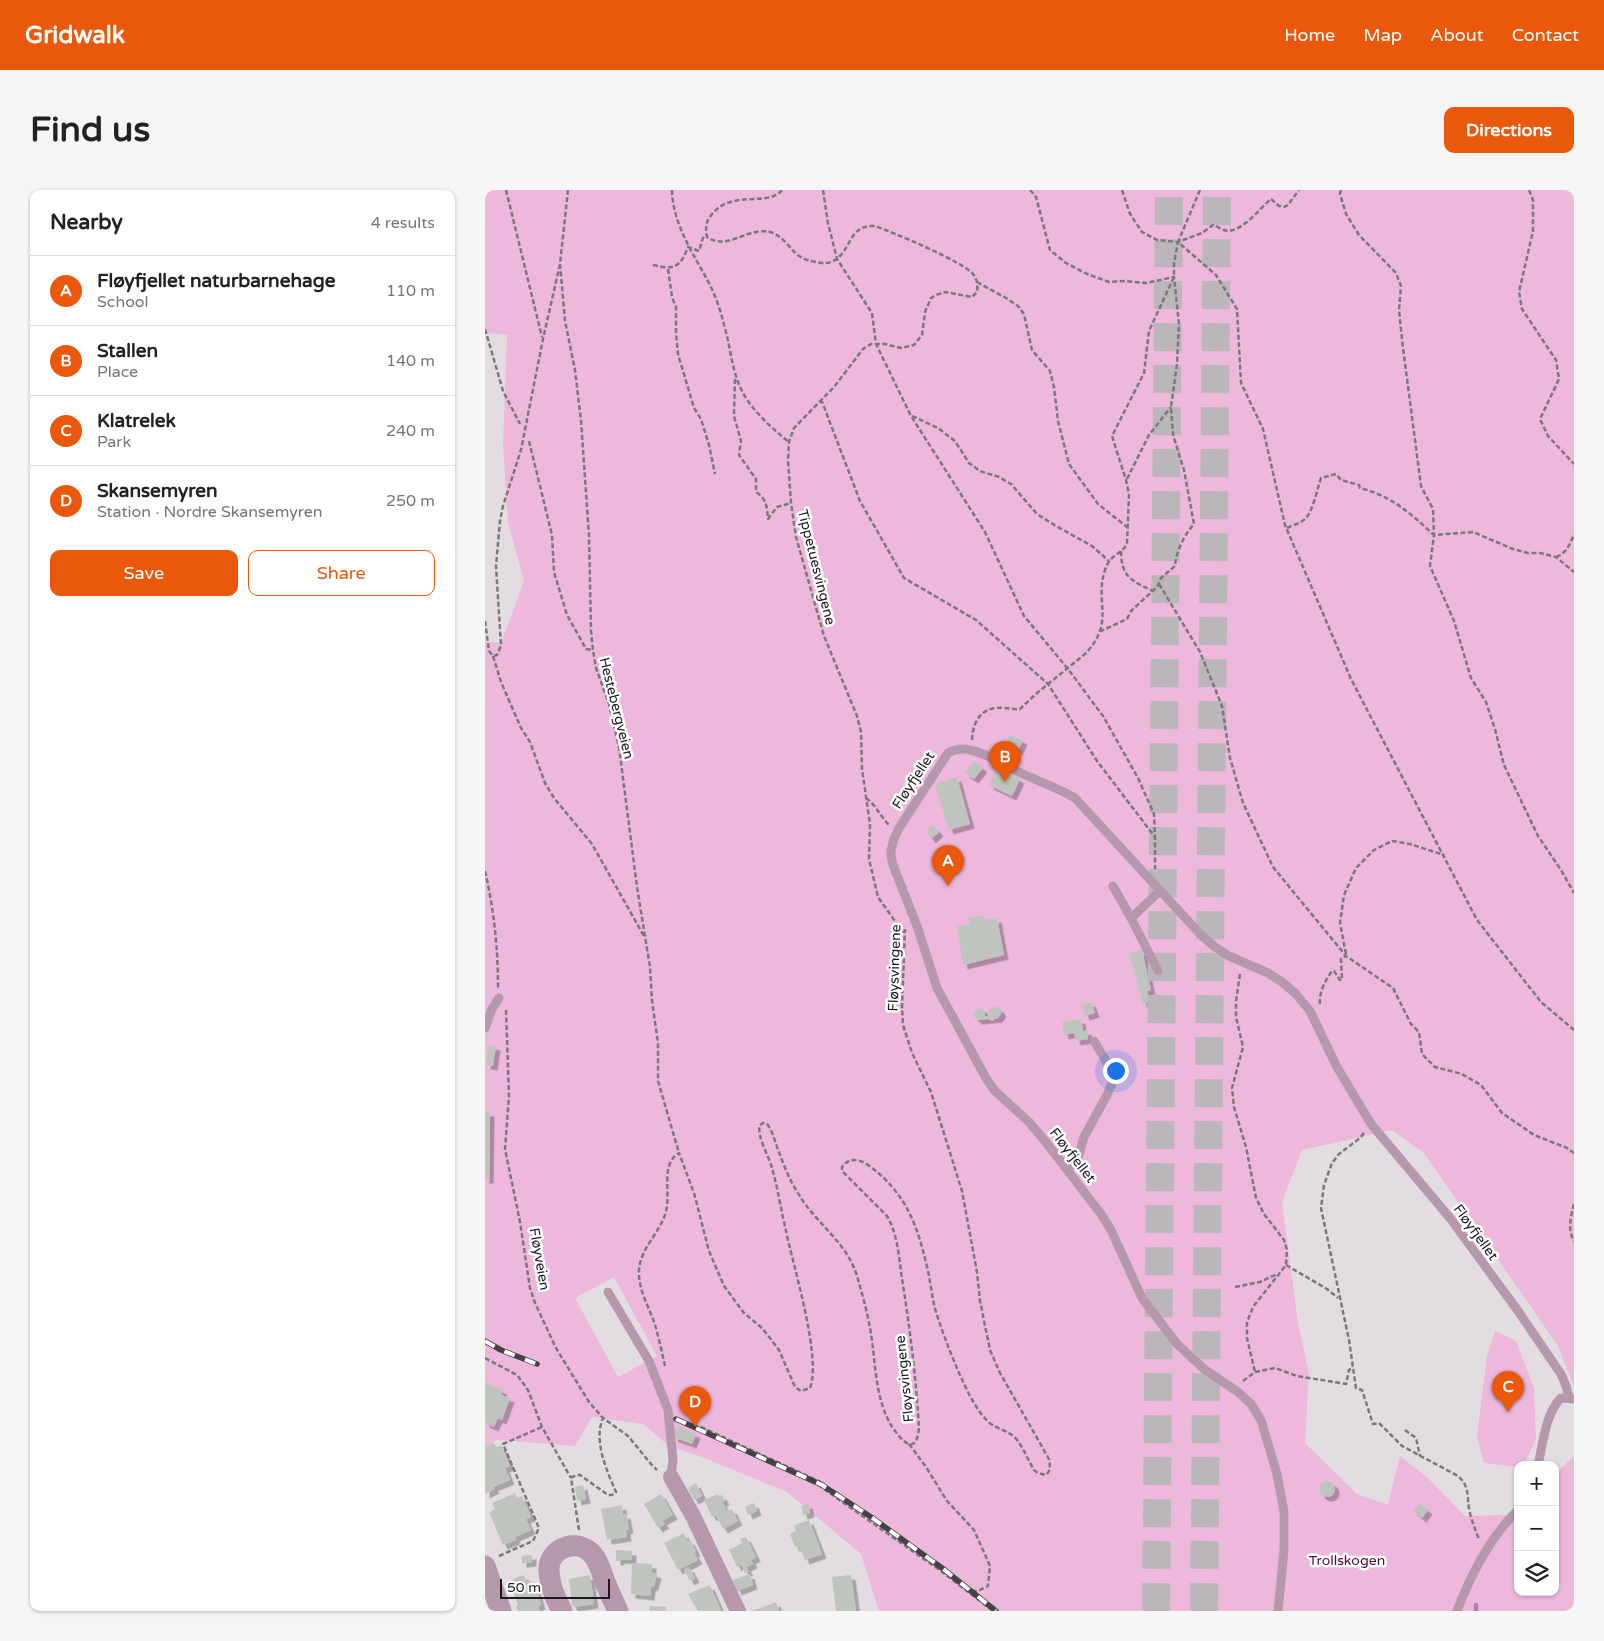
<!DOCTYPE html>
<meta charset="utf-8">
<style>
:root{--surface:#fff;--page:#f6f6f6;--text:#222;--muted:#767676;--line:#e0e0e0;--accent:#ea580c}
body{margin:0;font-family:"Varela Round",sans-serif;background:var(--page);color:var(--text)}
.controls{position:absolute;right:15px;bottom:15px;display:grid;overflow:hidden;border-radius:10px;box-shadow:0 1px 4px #0004}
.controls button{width:45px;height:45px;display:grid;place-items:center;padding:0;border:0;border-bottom:1px solid var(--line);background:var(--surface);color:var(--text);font:25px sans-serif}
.scale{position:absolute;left:15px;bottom:12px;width:110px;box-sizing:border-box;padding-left:5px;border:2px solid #1b191b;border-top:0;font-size:14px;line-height:18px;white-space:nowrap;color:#1b191b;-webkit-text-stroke:4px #fff;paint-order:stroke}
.you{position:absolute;left:630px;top:880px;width:18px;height:18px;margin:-12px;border:4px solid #fff;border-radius:50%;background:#1a73e8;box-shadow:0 0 0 8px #1a73e833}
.badge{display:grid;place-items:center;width:32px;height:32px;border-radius:50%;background:var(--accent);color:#fff;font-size:16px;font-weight:700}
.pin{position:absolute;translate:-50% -41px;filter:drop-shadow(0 1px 2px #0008)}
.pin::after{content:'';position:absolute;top:26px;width:18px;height:15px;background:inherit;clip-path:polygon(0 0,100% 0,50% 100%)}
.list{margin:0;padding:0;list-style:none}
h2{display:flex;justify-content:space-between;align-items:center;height:65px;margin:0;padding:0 20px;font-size:21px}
h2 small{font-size:16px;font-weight:400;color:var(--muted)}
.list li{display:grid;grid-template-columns:32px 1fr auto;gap:15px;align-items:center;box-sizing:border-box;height:70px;padding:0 20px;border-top:1px solid var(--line)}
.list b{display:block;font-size:19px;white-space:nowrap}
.list p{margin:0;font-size:16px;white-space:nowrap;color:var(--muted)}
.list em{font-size:16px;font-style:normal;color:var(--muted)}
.actions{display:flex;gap:10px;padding:15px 20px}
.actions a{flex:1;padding:11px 0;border:1px solid var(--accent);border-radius:10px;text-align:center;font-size:18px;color:var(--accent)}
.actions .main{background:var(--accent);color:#fff}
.icon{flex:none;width:28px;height:28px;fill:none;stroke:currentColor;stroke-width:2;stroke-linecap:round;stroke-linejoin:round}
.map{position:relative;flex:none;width:1089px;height:1421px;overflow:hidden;border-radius:10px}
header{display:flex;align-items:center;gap:30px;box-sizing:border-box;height:70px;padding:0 25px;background:var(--accent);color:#fff}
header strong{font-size:24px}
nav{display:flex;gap:28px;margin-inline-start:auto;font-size:18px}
.intro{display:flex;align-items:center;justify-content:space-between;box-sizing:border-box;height:120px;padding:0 30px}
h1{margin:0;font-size:35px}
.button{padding:12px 22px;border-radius:10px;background:var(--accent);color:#fff;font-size:18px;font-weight:700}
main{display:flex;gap:30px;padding:0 30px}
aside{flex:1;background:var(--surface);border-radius:10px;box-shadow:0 1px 4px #0004}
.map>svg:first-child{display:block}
</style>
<header>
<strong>Gridwalk</strong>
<nav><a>Home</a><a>Map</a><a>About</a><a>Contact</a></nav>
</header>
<div class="intro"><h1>Find us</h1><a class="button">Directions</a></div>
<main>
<aside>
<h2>Nearby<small>4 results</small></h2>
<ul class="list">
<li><span class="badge">A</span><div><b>Fløyfjellet naturbarnehage</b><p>School</p></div><em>110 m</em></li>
<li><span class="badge">B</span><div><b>Stallen</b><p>Place</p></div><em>140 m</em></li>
<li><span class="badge">C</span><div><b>Klatrelek</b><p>Park</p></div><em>240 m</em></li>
<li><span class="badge">D</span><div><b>Skansemyren</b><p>Station · Nordre Skansemyren</p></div><em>250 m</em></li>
</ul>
<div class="actions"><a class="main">Save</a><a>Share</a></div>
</aside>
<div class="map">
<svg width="1089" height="1421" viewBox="0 0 1089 1421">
<defs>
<filter id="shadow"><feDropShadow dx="4.5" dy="4.5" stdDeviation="0" flood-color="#0004"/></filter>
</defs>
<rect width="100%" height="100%" fill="#e3dde1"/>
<path fill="#edb8dc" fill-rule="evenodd" d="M 0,0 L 1089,0 L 1089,1197 L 1073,1156 L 939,963 L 907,940 L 817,960 L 797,1012 L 813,1133 L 824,1183 L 820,1253 L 872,1304 L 903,1315 L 915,1266 L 943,1288 L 980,1326 L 1025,1325 L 1033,1318 L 1033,1402 L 1070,1402 L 1070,1284 L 1089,1266 L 1089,1421 L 394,1421 L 376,1364 L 302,1302 L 217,1267 L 184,1256 L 158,1234 L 107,1227 L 90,1256 L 12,1250 L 0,1258 L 0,452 L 16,453 L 39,391 L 23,332 L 18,255 L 22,145 L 0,143 ZM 129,1087 L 172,1166 L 133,1187 L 90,1108 Z
M 1010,1141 L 1031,1151 L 1049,1198 L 1051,1249 L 1039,1275 L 1033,1275 L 1033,1277 L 999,1273 L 992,1247 L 1002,1166 Z"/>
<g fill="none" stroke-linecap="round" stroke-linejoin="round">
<path stroke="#bd7baa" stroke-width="4.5" d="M 991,1421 L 991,1415"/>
</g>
<path fill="#c0c4bf" filter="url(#shadow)" d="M 524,545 L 538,550 L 533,561 L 520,555 Z
M 489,571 L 498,578 L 489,589 L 480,583 Z
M 510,581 L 517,584 L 518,581 L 535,589 L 527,606 L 504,595 Z
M 472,587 L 485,634 L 464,640 L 450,594 Z
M 448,635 L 454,642 L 446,649 L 441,641 Z
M 498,725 L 499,731 L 512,728 L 519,765 L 478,775 L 472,736 L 485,734 L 483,728 Z
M 657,760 L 666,800 L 662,801 L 665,812 L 658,814 L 644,763 Z
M 606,812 L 610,823 L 600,826 L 597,815 Z
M 508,817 L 512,817 L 516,820 L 516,824 L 513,828 L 493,830 L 489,827 L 489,823 L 492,819 L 497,818 L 499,821 L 500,826 L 505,826 L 504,820 Z
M 596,829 L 598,841 L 602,840 L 603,849 L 591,851 L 589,843 L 579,845 L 577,832 Z
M 4,855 L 11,856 L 8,876 L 1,875 Z
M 0,922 L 5,922 L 4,989 L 0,989 Z
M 0,1193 L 18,1200 L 16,1205 L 25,1208 L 17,1230 L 13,1228 L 9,1237 L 0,1233 Z
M 192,1236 L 211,1244 L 207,1254 L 188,1247 Z
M 9,1253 L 11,1257 L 16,1255 L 25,1276 L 20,1278 L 25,1290 L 8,1297 L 10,1299 L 0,1304 L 0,1257 Z
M834 1299a8 8 0 1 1 16 0a8 8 0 1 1-16 0Z
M 211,1293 L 217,1306 L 209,1310 L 203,1298 Z
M 98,1295 L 101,1309 L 92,1311 L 90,1297 Z
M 30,1303 L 32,1308 L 37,1306 L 46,1327 L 41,1329 L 46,1340 L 30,1347 L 31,1350 L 18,1355 L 4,1322 L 10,1319 L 7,1313 Z
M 176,1304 L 188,1325 L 177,1331 L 180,1334 L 173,1338 L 159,1314 Z
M 233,1304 L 234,1306 L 237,1305 L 240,1311 L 237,1312 L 242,1321 L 247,1319 L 253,1331 L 238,1339 L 231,1325 L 227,1327 L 219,1310 Z
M 269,1313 L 272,1321 L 263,1325 L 260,1317 Z
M 934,1313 L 943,1320 L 937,1328 L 928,1321 Z
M 323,1314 L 325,1323 L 318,1325 L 316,1316 Z
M 137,1315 L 138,1325 L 141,1324 L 144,1339 L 141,1340 L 142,1347 L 122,1350 L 116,1319 Z
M 324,1330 L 337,1364 L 320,1370 L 314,1356 L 310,1357 L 305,1344 L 311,1341 L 309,1335 Z
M 199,1343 L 202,1351 L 205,1350 L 211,1362 L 209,1363 L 213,1370 L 193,1380 L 179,1353 Z
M 261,1347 L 271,1367 L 266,1370 L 268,1374 L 261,1377 L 264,1381 L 260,1383 L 256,1374 L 252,1377 L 244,1360 L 257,1353 L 255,1349 Z
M 131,1360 L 147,1361 L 147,1370 L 135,1369 L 135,1371 L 131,1371 Z
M 47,1365 L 47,1372 L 37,1373 L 37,1366 Z
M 147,1373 L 167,1374 L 167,1382 L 172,1384 L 169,1396 L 166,1397 L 165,1406 L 146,1404 Z
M 204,1377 L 210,1388 L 205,1391 L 199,1380 Z
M 265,1384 L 268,1395 L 252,1401 L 248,1390 Z
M 39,1385 L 41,1392 L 45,1391 L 47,1397 L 50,1395 L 56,1415 L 53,1416 L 55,1421 L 33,1421 L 31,1416 L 33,1415 L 26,1397 L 30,1396 L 28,1389 Z
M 105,1385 L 109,1414 L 89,1417 L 87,1415 L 84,1389 Z
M 366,1385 L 371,1421 L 351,1421 L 347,1387 Z
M 225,1395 L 236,1421 L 213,1421 L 203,1404 Z
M 291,1412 L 294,1421 L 267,1421 Z
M 165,1416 L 181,1417 L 181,1421 L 165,1421 Z"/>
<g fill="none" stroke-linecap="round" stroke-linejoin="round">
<path stroke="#bbb6b9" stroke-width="28" stroke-dasharray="28 14" stroke-linecap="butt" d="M 671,1421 L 684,0
M 719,1421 L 732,0"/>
<path stroke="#7b777a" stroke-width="2.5" stroke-dasharray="5 2.5" stroke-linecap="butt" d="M 21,0 L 57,147
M 187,0 C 188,36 209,64 225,95 C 231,107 236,122 239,135 C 247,161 246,184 261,208 C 272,225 288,239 304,252
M 297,0 C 284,17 249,0 229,22 C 221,30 220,36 222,47 C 243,62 265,34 288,43 C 306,51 306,69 331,72 C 336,73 341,74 346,72 C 367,64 362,34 390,36 C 407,42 479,72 488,84 C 492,89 493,95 492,102 L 487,107 L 460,102 L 451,105 L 446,108 L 440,122 L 437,145 L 429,155 L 416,158 L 400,154 L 386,154 L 378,159 L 349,197 L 309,238 L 304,252 L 303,270 L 306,313 L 311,347 L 339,446 L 372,526 L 376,542 L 377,579 L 385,634 L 384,669 L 393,707 L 419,744
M 338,0 L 343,33 L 352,69 L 387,123 L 391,154 L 426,226 L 500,342 L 539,426 L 583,479 L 618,526 L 653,588 L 669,624 L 670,647
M 545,0 L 551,7 L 565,60 L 581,73 L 602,84 L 624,92 L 640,91 L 661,93 L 689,87 L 694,134 L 692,174 L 686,217 L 688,245 L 699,280 L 709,334 C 699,345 691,362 690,376 L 676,388 L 672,397 L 646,421 L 642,429 L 616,441
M 637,0 L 645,24 L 657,42 L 672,50 L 693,52 L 717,43 L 728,35 C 732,36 735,39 739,40 C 754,46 776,17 786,9 L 794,16 L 799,17 L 803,15 L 814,0
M 715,0 L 693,52 L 731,85 L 752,119 L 756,193 L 778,239 L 800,335 L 866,489 L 992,730 L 1056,812 L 1089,840
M 856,0 L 855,4 L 861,24 L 874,45 L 911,83 L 916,96 L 914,120 L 918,158 L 936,296 L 948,319 L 949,345 L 945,376 L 969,431 L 986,488 L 1001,512 L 1010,539 L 1019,575 L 1053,646 L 1076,680 L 1089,703
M 1044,0 L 1048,10 L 1048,41 L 1034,102 L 1037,119 L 1071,170 L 1074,189 L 1055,229 L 1063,246 L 1089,274
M 75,74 L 80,131 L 90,180 L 96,231 L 104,345 L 106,441 L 108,460 L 111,478 L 124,514 L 134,557 L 152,697 L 165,777 L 167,811 L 173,853 L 173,891 L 194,963
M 168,75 C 189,80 195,78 203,57 L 214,61 L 218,48 L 222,44
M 183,79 L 187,107 L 191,117 L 191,143 L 193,164 L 209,218 L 216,229 L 224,255 L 230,284
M 492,92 L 521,108 L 533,116 L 539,124 L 547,160 L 565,181 L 569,197 L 573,231 L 584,274 L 613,314 L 642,337
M 0,139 L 18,201 L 35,234
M 250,189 L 249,226 L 256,251 L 254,265 L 271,289 L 271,302 C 282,309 282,318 283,329 L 292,317 L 306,313
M 336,209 L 375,311 L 419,388 L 491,430 L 563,494 L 612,571 L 670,647 L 670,679
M 427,226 L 453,238 L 470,251 L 484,273 L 495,281 L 514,287 L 526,294 L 552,324 L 571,336 L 607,356 L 624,371
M 44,251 L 67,345 L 69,382 L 82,425 L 101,459 L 108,460
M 642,289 L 664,245 L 686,217
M 802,338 C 808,335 816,333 820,329 C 828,322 832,299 836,288 L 851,284 L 856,290 L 874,295 L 875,298 C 907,306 926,324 949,345 L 988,342 L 1028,359 L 1043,363 L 1055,363 L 1071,367 L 1089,382
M 636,361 C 636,387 647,391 668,401
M 1071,367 C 1082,363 1085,354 1089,344
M 674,394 L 715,462 L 737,516 L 745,568 L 758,613 L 788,677 L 861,766 L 908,798 L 926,834 L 934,842 L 937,864 L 950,877 L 977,884 L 996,895 L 1017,923 L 1049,945 L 1082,958 L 1089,963
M 0,431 L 4,461 L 8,466 L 12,465 L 16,456 L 11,376 L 15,331 L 18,316 L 36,260 L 58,149 L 75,74 L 83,0
M 8,466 L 16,492 L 36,538 L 45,552 L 60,593 L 69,608 L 107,654 L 160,748
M 487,550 C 488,530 497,516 519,518 C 525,518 530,520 535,519 L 552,503 L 600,464 C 631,431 609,414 620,380 C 625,364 636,365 642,354 L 644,304 L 641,290 L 627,246 L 659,183 L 664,141 L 689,87 L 689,73 L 693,52
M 381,608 C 391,615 395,626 404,635
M 0,681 C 9,720 13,758 13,798
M 861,764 L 855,733 L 859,705 L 871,678 L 889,660 L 907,651 L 925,654 L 959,665
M 755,784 L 751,811 L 751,827 L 758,857 L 747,898 L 749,917 L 761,957 L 771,1008 L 779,1024 L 799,1050 L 802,1060 L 801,1075 L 768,1117 L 762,1132 L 762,1148 L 770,1182
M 835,814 C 834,802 840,791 847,781 L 849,781 L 855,790 L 857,790 L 856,769 L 861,766
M 21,820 L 24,906 L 20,959 L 35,1032 L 45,1098 L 50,1113 L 71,1158 L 104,1212 L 118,1228 L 143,1246 L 166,1274 L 172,1280
M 879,943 L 875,948 L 854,964 L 847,973 L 839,995 L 836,1018 L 864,1150 L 871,1198 L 877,1200 L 888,1234 L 894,1233 L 917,1256 L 973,1286 C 986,1298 981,1307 985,1323 C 987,1332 991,1341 994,1350
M 1089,1014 C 1086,1027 1082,1039 1089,1051
M 801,1075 L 842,1099 L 853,1108
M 750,1097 L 775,1092 L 792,1084
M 0,1168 L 32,1185 L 43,1200 L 57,1237 L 86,1288
M 180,1176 C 177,1163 174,1148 170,1135 C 165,1119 154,1101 154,1084 C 153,1059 176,1043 181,1021 C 186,1003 175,974 194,963 L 209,1003 L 224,1061 L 239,1096 L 259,1123 L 277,1138 L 285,1148 L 294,1160 L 310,1197 L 316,1201 L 325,1198 C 337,1169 308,1075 301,1041 C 296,1020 293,999 287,978 C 284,966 271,945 275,935 L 278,933 L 282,934 C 288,941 290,953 294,962 C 299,976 305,991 313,1003 C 330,1033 362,1052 372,1086 C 377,1103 382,1121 385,1138 C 391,1170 389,1206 406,1235 C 415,1249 431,1269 434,1238 C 431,1188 425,1138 417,1089 C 414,1068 413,1045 402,1026 L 357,981 L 357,977 C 364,967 374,969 383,975 C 422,1003 433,1037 443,1081 C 446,1095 447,1109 451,1122 C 460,1150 471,1178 484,1204 C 490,1215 496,1226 506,1234 C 515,1240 525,1241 532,1250 C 539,1259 543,1270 549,1280 L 553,1283 L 561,1285 C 566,1280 565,1276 564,1269 L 515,1183 L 505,1160 L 495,1111 L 492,1082 L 477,1001 L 446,902 L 427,863 L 418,835 L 417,817 L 420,739
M 758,1191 L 770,1182 L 790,1178 L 812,1186 L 861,1194 L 864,1180 L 868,1177
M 216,1237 L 338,1293 L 336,1297 L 456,1381 L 508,1421
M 920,1240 L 931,1248 L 935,1266
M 424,1254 L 441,1277 L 462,1311 L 489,1340 L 505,1376 L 503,1396 L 495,1400 L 490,1401 L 487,1404
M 94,1340 L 86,1288 L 91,1285 L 95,1285 L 123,1305 L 127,1305 L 131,1302 C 122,1281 108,1251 118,1228
M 14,1366 L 48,1351 L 54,1338 L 18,1254 L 57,1237"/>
<path stroke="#b698ad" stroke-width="9" d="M 628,696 L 646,728
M 673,781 L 646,728 L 675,701
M 0,838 L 7,819 L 14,808
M 583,979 L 593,968 L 599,947 L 622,905 L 630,886 L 609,851
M 123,1102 L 164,1171 L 183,1220 L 188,1270 L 186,1287
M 1053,1275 C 1058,1254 1060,1224 1076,1208 L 1089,1209
M 793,1421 L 799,1360 L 799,1322 L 792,1284 L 776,1230 L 766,1214 L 753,1202 L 719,1179 L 692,1154 L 657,1108 L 626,1040 L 616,1024 L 560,951 L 544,932 L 510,901 L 502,890 L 452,798 L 432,736 L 408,675 L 406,666 L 406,660 L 409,649 L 414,638 L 463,563 C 470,559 477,558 485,560 C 503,563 517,575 534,582 C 552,591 572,597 590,608 L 716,745 L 730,757 L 744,766 L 783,783 L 797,792 L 811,804 L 825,821 L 852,877 L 886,934 L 965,1028 L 1033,1121 L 1076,1184 L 1081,1196 L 1084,1207
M 972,1421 C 986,1384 1004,1348 1033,1320"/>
<path stroke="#b698ad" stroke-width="16" d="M 186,1287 L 208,1326 L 253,1421"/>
<path stroke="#b698ad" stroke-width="21" d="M 0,1376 L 16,1421
M 77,1421 C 70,1408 63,1392 64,1377 C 66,1356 95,1348 108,1365 C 114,1372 116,1381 119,1389 C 123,1400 128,1410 133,1421"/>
<g stroke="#444244" stroke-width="5.5">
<path id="rail" d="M 0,1151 L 16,1160 L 52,1174
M 191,1229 L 337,1295 L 386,1327 L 457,1378 L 511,1421"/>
</g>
<use href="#rail" stroke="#fff" stroke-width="4" stroke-dasharray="11" stroke-linecap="butt"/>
</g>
<g text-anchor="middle" stroke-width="5" stroke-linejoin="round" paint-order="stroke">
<g font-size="14" fill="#1b191b" stroke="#fff">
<text transform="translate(332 377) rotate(76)" y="5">Tippetuesvingene</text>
<text transform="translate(132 518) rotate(76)" y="5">Hestebergveien</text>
<text transform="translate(428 590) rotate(-57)" y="5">Fløyfjellet</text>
<text transform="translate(409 778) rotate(-88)" y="5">Fløysvingene</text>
<text transform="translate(588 965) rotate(52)" y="5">Fløyfjellet</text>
<text transform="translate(991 1042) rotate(54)" y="5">Fløyfjellet</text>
<text transform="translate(55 1069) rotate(80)" y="5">Fløyveien</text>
<text transform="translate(419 1189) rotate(-96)" y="5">Fløysvingene</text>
</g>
<g font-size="14" fill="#490d3c" stroke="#fff">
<text x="862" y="1375">Trollskogen</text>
</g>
</g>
</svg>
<div class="controls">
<button>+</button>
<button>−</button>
<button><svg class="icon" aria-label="layers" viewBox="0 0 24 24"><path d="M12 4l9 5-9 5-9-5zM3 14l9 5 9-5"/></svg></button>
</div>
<div class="scale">50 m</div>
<div class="you"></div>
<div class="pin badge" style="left:463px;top:696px">A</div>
<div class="pin badge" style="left:520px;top:592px">B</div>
<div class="pin badge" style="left:1023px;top:1222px">C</div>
<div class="pin badge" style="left:210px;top:1237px">D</div>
</div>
</main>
